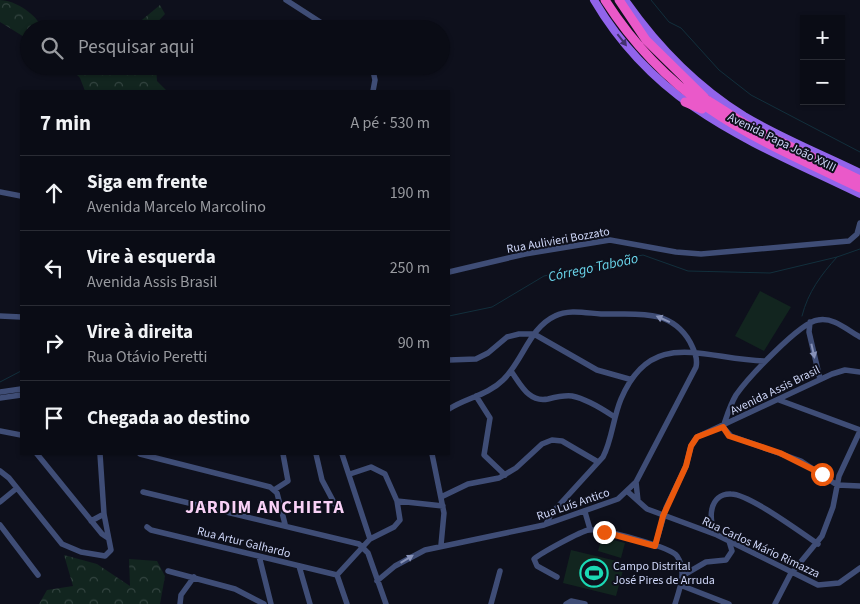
<!DOCTYPE html>
<html lang="pt">
<meta charset="utf-8">
<style>
:root{--surface:#0a0c15;--page:#181a22;--text:#f1f3f6;--muted:#999ba0;--line:#2a2c34}
body{margin:0;font-family:"Source Sans 3",sans-serif;background:var(--page);color:var(--text)}
.controls{position:absolute;right:15px;top:15px;display:grid;overflow:hidden;border-radius:0px;box-shadow:0 1px 4px #0004}
.controls button{width:45px;height:45px;display:grid;place-items:center;padding:0;border:0;border-bottom:1px solid var(--line);background:var(--surface);color:var(--text);font:25px sans-serif}
.stop{position:absolute;width:15px;height:15px;margin:-11px;border:4px solid #ea580c;border-radius:50%;background:#fff}
.stop.end{background:#ea580c;border-color:#fff;box-shadow:0 1px 5px #0008}
.list{margin:0;padding:0;list-style:none}
h2{display:flex;justify-content:space-between;align-items:center;height:65px;margin:0;padding:0 20px;font-size:21px}
h2 small{font-size:16px;font-weight:400;color:var(--muted)}
.list li{display:grid;grid-template-columns:32px 1fr auto;gap:15px;align-items:center;box-sizing:border-box;height:75px;padding:0 20px;border-top:1px solid var(--line)}
.list b{display:block;font-size:19px;white-space:nowrap}
.list p{margin:0;font-size:16px;white-space:nowrap;color:var(--muted)}
.list em{font-size:16px;font-style:normal;color:var(--muted)}
.icon{flex:none;width:28px;height:28px;fill:none;stroke:currentColor;stroke-width:2;stroke-linecap:round;stroke-linejoin:round}
.map{position:relative;flex:none;width:860px;height:604px;overflow:hidden}
.search{position:absolute;background:var(--surface);box-shadow:0 1px 4px #0004;left:20px;top:20px;width:430px;height:55px;display:flex;align-items:center;gap:12px;box-sizing:border-box;padding:0 18px;border-radius:28px;color:var(--muted);font-size:19px}
.panel{position:absolute;background:var(--surface);box-shadow:0 1px 4px #0004;left:20px;top:90px;width:430px;height:365px;border-radius:0px}
.map>svg:first-child{display:block}
</style>
<div class="map">
<svg width="860" height="604" viewBox="0 0 860 604">
<defs>
<pattern id="forest-crowns" width="20" height="18" patternUnits="userSpaceOnUse" patternTransform="scale(1.25)"><rect width="20" height="18" fill="#12251f"/><path d="M2 6a3 3 0 1 1 6 0M12 15a3 3 0 1 1 6 0" fill="none" stroke="#334440"/></pattern>
</defs>
<rect width="100%" height="100%" fill="#0e101c"/>
<path fill="url(#forest-crowns)" d="M 0,0 C 15,0 38,15 42,29 L 29,29 L 29,40 L 0,22 Z
M 160,5 L 165,14 L 151,29 L 131,29 Z
M 69,66 L 156,66 L 157,81 L 167,91 L 85,91 L 80,78 Z
M 64,555 L 97,564 L 130,586 L 129,559 L 157,561 L 165,576 L 160,604 L 39,604 L 47,590 L 73,586 Z"/>
<path fill="#12251f" d="M 760,291 L 791,307 L 764,351 L 735,336 Z
M 602,537 L 625,543 L 621,558 L 598,551 Z
M 571,550 L 625,563 L 616,596 L 563,583 Z"/>
<g fill="none" stroke-linecap="round" stroke-linejoin="round">
<path stroke="#122f3c" stroke-width="1" d="M 651,0 L 669,22 L 681,28 L 719,70 L 751,95 L 860,152
M 449,316 L 492,307 L 544,276 L 643,255 L 688,271 L 770,273 L 837,257 L 860,249
M 802,316 C 808,292 821,275 837,257
M 0,382 L 21,371"/>
<path stroke="#3f4d76" stroke-width="5.5" d="M 286,0 L 331,29
M 372,66 L 375,80 L 373,91
M 0,192 L 21,196
M 449,272 L 525,254 L 610,240 L 676,252 L 701,254 L 849,241 L 857,234 L 860,223
M 0,316 L 21,317
M 810,322 L 809,332 L 820,379
M 860,337 C 847,330 834,317 818,320 C 800,322 747,379 736,395 C 730,405 727,416 723,427 L 731,436 L 801,461 L 837,485 L 860,486
M 449,360 L 476,359 L 488,353 L 507,337 L 519,334 L 534,334 L 597,370 L 629,379
M 511,371 C 521,385 529,403 548,399 C 556,397 564,395 572,396 C 587,399 601,408 613,416
M 0,392 L 21,389
M 476,396 L 490,418 L 484,455 L 505,475
M 0,398 L 21,395
M 779,400 L 860,430
M 0,431 L 21,435
M 37,454 L 102,534 L 108,538
M 140,454 L 270,487 L 277,493 L 285,524
M 316,454 L 322,480 L 338,510
M 342,454 L 370,539
M 432,454 L 444,513 L 441,545
M 0,471 L 9,478 L 62,544 L 81,552 L 105,556 L 111,550 L 104,514 L 100,454
M 636,482 L 638,501
M 274,490 L 288,481 L 283,454
M 143,492 L 359,544 L 368,553 L 386,604
M 628,492 L 647,509 L 717,535 L 818,585 L 839,583 L 860,568
M 441,497 L 468,484 L 499,478 L 516,468 L 542,444 L 552,440 L 562,441 L 598,462
M 397,501 L 443,506
M 0,502 L 17,488
M 585,512 L 590,529
M 91,521 L 104,514
M 546,524 L 551,514 L 603,457 C 612,440 613,418 621,399 C 652,326 705,360 765,361
M 0,525 L 38,575
M 147,527 L 151,530 L 337,575
M 717,535 C 707,521 709,493 731,494 C 749,494 800,532 818,544
M 655,546 L 666,508 L 686,466 L 691,446 L 697,437 L 832,374 L 845,370 L 860,372
M 259,556 L 271,604
M 299,566 L 310,604
M 168,571 L 235,589 L 264,604
M 337,575 L 370,539 L 394,527 L 400,520 L 397,501 L 385,474 L 371,467 L 350,474
M 337,575 L 347,604
M 682,576 L 706,562 L 726,560 L 732,551 L 729,541
M 557,577 L 537,566 L 534,559 C 541,553 581,531 589,530 C 600,528 671,547 677,556 C 687,571 680,588 675,604
M 377,581 L 395,566 L 425,550 L 544,525 L 618,499 L 636,482 L 696,367 C 698,358 694,350 690,342 C 670,307 634,315 601,314 C 586,313 569,309 555,316 C 529,328 523,361 503,380 C 488,395 466,398 449,409
M 680,585 L 729,604
M 180,604 L 181,595 L 194,577
M 491,604 L 500,571
M 566,604 L 571,601 L 585,604
M 775,604 L 790,575 L 822,536 L 833,507 L 839,476 L 860,431"/>
<path stroke="#9164eb" stroke-width="8" d="M 594,0 C 658,109 753,142 860,194
M 625,0 C 657,46 696,86 744,116 C 781,138 821,154 860,173"/>
<path stroke="#ea59c9" stroke-width="9" d="M 605,0 C 672,105 753,137 860,188
M 619,0 L 646,40 L 705,98
M 701,96 L 750,127 L 860,180
M 685,102 L 702,109"/>
</g>
<defs><path id="oneway-solid" d="M-6-.8H1V-3.2L6.5 0L1 3.2V.8H-6Z" transform="scale(1.25)"/></defs>
<use fill="#42326f" href="#oneway-solid" transform="translate(622 40) rotate(52)"/>
<g fill="#8792b8">
<use href="#oneway-solid" transform="translate(663 319) rotate(-156)"/>
<use href="#oneway-solid" transform="translate(813 351) rotate(77)"/>
<use href="#oneway-solid" transform="translate(407 559) rotate(-31)"/>
</g>
<g fill="none" stroke-linecap="round" stroke-linejoin="round">
<path stroke="#ea580c" stroke-width="6" d="M 604,532 L 655,546 L 663,516 L 686,466 L 691,446 L 697,437 L 723,427 L 729,436 L 780,453 L 822,474"/>
</g>
<defs>
<g id="stadium-ring" transform="scale(1.4375)"><circle r="9.5" fill="#0e101c" stroke="#1bd9b4" stroke-width="1.5"/><path d="M0-5a6.5 5 0 1 0 0 10a6.5 5 0 1 0 0-10ZM-3.5-1.8h7v3.6h-7Z" fill="#1bd9b4"/></g>
</defs>
<g fill-rule="evenodd">
<use href="#stadium-ring" x="594" y="573"/>
</g>
<g text-anchor="middle" stroke-width="4" stroke-linejoin="round" paint-order="stroke">
<g font-size="12" fill="#cfd7f9" stroke="#0e101c">
<text transform="translate(782 142) rotate(26)" y="4">Avenida Papa João XXIII</text>
<text transform="translate(558 240) rotate(-10)" y="4">Rua Aulivieri Bozzato</text>
<text transform="translate(775 390) rotate(-26)" y="4">Avenida Assis Brasil</text>
<text transform="translate(573 504) rotate(-19)" y="4">Rua Luís Antico</text>
<text transform="translate(244 542) rotate(14)" y="4">Rua Artur Galhardo</text>
<text transform="translate(761 547) rotate(25)" y="4">Rua Carlos Mário Rimazza</text>
</g>
<g font-size="12" fill="#cfd7f9" stroke="#0e101c" text-anchor="start">
<text x="613" y="570">Campo Distrital<tspan x="613" dy="14">José Pires de Arruda</tspan></text>
</g>
<g font-size="14" font-style="italic" fill="#6ad6ec" stroke="#0e101c">
<text transform="translate(593 267) rotate(-12)" y="5">Córrego Taboão</text>
</g>
<g font-size="18" font-weight="bold" letter-spacing="1" fill="#f9d1f6" stroke="#0e101c">
<text x="265" y="513">JARDIM ANCHIETA</text>
</g>
</g>
</svg>
<div class="controls">
<button>+</button>
<button>−</button>
</div>
<div class="stop" style="left:822px;top:474px"></div>
<div class="stop end" style="left:604px;top:532px"></div>
<div class="search"><svg class="icon" aria-label="search" viewBox="0 0 24 24"><circle cx="10" cy="10" r="6"/><path d="M15 15l6 6"/></svg>Pesquisar aqui</div>
<section class="panel">
<h2>7 min<small>A pé · 530 m</small></h2>
<ul class="list">
<li><svg class="icon" aria-label="ahead" viewBox="0 0 24 24"><path d="M12 20V5M6 11l6-6 6 6"/></svg><div><b>Siga em frente</b><p>Avenida Marcelo Marcolino</p></div><em>190 m</em></li>
<li><svg class="icon" aria-label="left" viewBox="0 0 24 24"><path d="M17 20v-9H6M10 6l-5 5 5 5"/></svg><div><b>Vire à esquerda</b><p>Avenida Assis Brasil</p></div><em>250 m</em></li>
<li><svg class="icon" aria-label="right" viewBox="0 0 24 24"><path d="M7 20v-9h11M14 6l5 5-5 5"/></svg><div><b>Vire à direita</b><p>Rua Otávio Peretti</p></div><em>90 m</em></li>
<li><svg class="icon" aria-label="arrive" viewBox="0 0 24 24"><path d="M6 21V4h12l-3 4 3 4H6"/></svg><div><b>Chegada ao destino</b></div></li>
</ul>
</section>
</div>
